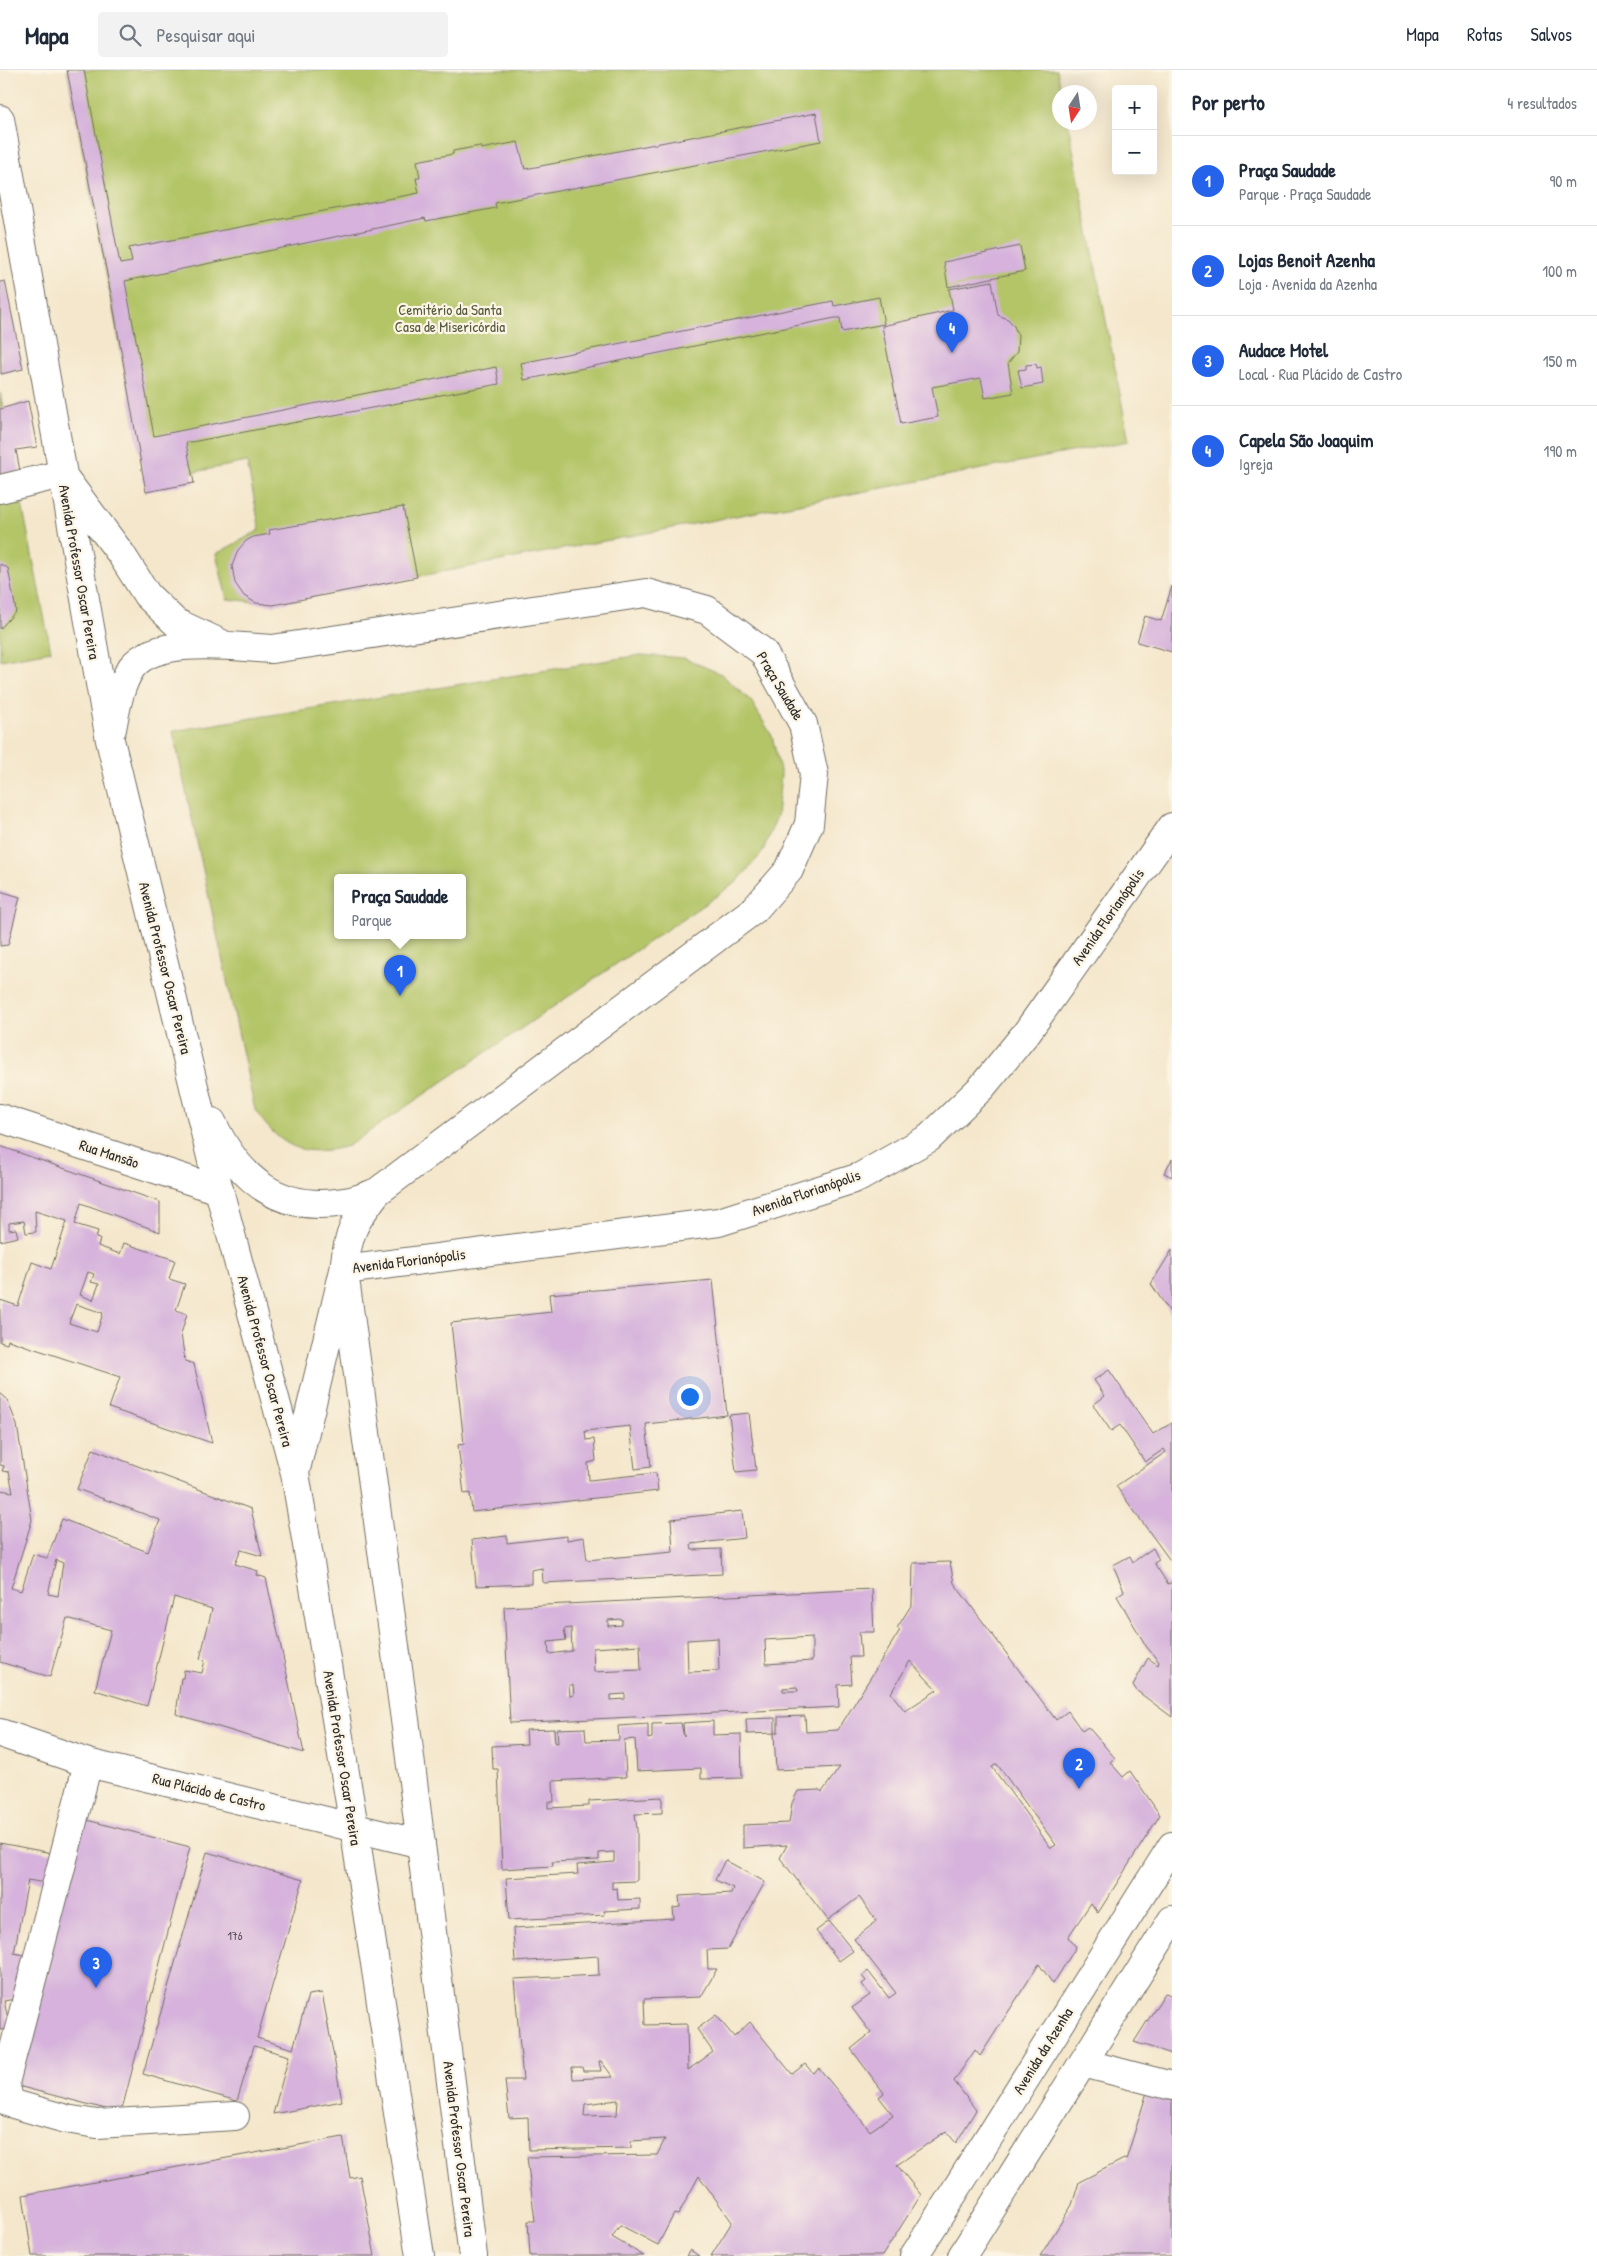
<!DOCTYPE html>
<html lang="pt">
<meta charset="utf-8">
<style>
:root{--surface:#fff;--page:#f2f2f3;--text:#1f2937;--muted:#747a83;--line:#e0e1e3;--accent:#2563eb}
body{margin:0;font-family:"Patrick Hand",sans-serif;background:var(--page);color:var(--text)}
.controls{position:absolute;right:15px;top:15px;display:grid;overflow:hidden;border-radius:5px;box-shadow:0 5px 20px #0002}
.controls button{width:45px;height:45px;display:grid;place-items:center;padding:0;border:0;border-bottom:1px solid var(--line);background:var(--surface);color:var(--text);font:25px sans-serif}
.compass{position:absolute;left:1052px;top:15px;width:45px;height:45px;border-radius:50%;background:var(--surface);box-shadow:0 5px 20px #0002;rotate:192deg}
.you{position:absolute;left:689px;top:1326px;width:18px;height:18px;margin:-12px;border:4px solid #fff;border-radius:50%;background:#1a73e8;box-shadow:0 0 0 8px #1a73e833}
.badge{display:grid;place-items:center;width:32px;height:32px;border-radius:50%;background:var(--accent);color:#fff;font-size:16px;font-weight:700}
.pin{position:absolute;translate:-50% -41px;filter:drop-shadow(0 1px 2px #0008)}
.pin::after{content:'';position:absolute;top:26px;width:18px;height:15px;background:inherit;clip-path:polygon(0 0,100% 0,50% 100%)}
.popup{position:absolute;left:334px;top:804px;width:132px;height:65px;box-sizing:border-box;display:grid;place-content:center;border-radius:5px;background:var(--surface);filter:drop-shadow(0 1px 4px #0005);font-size:16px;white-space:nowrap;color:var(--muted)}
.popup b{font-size:19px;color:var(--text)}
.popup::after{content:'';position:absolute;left:50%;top:100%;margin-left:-10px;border:10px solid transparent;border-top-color:var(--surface)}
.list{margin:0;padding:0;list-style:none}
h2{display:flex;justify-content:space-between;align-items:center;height:65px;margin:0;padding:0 20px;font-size:21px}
h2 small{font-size:16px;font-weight:400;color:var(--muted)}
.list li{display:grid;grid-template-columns:32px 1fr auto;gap:15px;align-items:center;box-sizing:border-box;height:90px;padding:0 20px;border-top:1px solid var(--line)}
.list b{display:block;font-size:19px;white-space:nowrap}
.list p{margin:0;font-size:16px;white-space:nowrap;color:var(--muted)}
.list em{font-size:16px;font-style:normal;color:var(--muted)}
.icon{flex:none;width:28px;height:28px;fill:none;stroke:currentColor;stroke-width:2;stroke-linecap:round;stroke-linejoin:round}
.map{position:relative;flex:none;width:1172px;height:2186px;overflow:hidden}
header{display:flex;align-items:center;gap:30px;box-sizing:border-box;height:70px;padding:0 25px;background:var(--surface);border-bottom:1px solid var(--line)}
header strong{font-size:24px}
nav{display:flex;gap:28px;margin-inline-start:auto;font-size:18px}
.search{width:350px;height:45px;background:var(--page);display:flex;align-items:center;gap:12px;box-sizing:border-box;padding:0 18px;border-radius:5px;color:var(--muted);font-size:19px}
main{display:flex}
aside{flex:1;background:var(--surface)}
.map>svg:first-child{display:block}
</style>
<header>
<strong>Mapa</strong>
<div class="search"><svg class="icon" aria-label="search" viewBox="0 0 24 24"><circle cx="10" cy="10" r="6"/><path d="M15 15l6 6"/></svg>Pesquisar aqui</div>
<nav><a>Mapa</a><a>Rotas</a><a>Salvos</a></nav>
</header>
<main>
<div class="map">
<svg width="1172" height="2186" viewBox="0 0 1172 2186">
<rect width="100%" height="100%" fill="#fcf5e5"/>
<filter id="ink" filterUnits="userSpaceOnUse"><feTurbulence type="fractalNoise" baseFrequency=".02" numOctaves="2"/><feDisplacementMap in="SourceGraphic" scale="10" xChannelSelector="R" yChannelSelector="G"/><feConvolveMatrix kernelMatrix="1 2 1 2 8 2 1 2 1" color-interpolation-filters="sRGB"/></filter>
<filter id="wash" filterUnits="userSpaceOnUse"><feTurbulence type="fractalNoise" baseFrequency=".0096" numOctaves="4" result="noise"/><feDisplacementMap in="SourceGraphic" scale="20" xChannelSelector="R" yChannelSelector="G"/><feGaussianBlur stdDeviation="1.12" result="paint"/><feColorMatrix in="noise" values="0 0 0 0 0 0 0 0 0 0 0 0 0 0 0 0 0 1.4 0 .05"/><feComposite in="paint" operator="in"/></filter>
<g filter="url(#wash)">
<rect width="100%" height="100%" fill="#f4e7cc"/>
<path fill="#b4c568" stroke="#70784a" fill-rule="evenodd" d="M 67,0 L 1057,0 L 1062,22 L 1060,22 L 1060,52 L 1068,53 L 1129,371 L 274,534 L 227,529 L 216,484 L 260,460 L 247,392 L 146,411 Z
M 0,323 L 51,581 L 0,590 Z
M 640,585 L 684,588 L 721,604 L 751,631 L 772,666 L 781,705 L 777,746 L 762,783 L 737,812 L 348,1076 C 303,1088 281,1078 255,1040 L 173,661 ZM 462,807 L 462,865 L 338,865 L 338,807 Z"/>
<g id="blocks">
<path fill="#d6b2dc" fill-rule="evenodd" d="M 67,0 L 84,0 L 120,194 L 132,192 L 129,178 L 419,123 L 416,108 L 420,108 L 417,91 L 453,84 L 453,81 L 480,76 L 481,79 L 518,72 L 525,99 L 816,43 L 821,71 L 495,133 L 496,138 L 426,151 L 425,148 L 125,211 L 154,366 L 496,297 L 499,314 L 186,373 L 194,413 L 146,422 L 113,235 Z
M 1020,176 L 1025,201 L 948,217 L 944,192 Z
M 5,211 L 23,299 L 1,304 L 0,212 Z
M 992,211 L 998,245 L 1008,249 L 1014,256 L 1018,266 L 1017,282 L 1008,293 L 1013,323 L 985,328 L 981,308 L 932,317 L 938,347 L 901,354 L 882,256 L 953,240 L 949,219 Z
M 879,227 L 884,254 L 842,262 L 840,248 L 835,248 L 524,310 L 521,293 L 833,231 L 834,236 Z
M 1036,294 L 1037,298 L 1041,297 L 1043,314 L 1022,318 L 1018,300 L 1026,299 L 1026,295 Z
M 28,331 L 37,377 L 16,380 L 20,401 L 0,405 L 0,339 Z
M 403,437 L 417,507 L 273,535 L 256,533 L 244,526 L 235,513 L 232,496 L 238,480 L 246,471 L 253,467 L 270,464 L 269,460 Z
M 0,494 L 8,498 L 16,541 L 0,559 Z
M 1172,516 L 1172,582 L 1137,572 L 1145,546 L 1161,551 Z
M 0,821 L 20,827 L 8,875 L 0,876 Z
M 0,1076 L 160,1132 L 160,1162 L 81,1133 L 75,1154 L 98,1161 L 96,1168 L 100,1169 L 98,1176 L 120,1184 L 124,1173 L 175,1190 L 169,1209 L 185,1214 L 176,1240 L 187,1244 L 181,1264 L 185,1291 L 194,1294 L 212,1373 L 109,1338 L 120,1307 L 8,1270 L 7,1274 L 0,1272 L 0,1230 L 18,1236 L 32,1192 L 51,1199 L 67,1151 L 35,1141 L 36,1162 L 26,1163 L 24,1151 L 9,1153 L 9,1160 L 16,1159 L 18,1167 L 0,1171 ZM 88,1202 L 94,1204 L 91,1212 L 99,1214 L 93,1230 L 80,1225 ZM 76,1234 L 103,1243 L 97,1262 L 69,1253 Z
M 1172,1089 L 1172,1107 L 1164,1103 Z
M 1172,1180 L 1172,1245 L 1151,1214 Z
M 713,1210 L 727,1345 L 646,1354 L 651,1397 L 635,1399 L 630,1356 L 585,1361 L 586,1370 L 594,1369 L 596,1391 L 588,1393 L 589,1410 L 656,1403 L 658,1421 L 472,1442 L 470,1423 L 464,1424 L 458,1375 L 464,1374 L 451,1253 L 551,1242 L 549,1224 Z
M 1109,1300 L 1153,1364 L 1172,1353 L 1172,1493 L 1116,1416 L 1166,1382 L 1164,1379 L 1145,1392 L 1120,1355 L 1111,1361 L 1093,1335 L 1105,1326 L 1094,1310 Z
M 0,1323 L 7,1329 L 17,1355 L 32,1450 L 11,1518 L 21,1521 L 33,1484 L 47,1488 L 62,1449 L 148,1482 L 160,1450 L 77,1419 L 93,1379 L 251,1439 L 262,1486 L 241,1480 L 235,1494 L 258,1501 L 257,1505 L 266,1508 L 304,1683 L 176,1644 L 181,1608 L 183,1608 L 184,1600 L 202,1603 L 205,1590 L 200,1589 L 212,1539 L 174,1527 L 147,1636 L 95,1620 L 111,1560 L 67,1548 L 50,1607 L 0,1592 L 0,1420 L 13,1422 L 9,1402 L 2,1401 L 4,1396 L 0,1395 ZM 56,1490 L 63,1493 L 58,1526 L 48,1524 Z
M 749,1343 L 756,1400 L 736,1402 L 729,1345 Z
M 742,1441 L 745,1468 L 691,1474 L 692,1480 L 721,1479 L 722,1504 L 543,1513 L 542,1498 L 531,1500 L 531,1514 L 476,1516 L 472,1470 L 507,1466 L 507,1473 L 567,1466 L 567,1470 L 584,1467 L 587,1490 L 673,1482 L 671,1449 Z
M 1153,1478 L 1159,1490 L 1154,1493 L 1168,1514 L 1172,1512 L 1172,1647 L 1137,1621 L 1133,1615 L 1148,1588 L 1158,1595 L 1159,1592 L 1146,1576 L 1117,1526 L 1124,1521 L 1113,1495 L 1130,1486 L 1133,1492 Z
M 950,1492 L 954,1513 L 1056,1650 L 1068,1641 L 1082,1661 L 1088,1657 L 1115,1688 L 1110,1692 L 1123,1707 L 1130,1701 L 1160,1745 L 1098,1843 L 1091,1833 L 1068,1867 L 1076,1877 L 1053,1914 L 1039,1894 L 980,1986 L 975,1980 L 954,2011 L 976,2040 L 956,2073 L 946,2061 L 897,2095 L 921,2125 L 882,2186 L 711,2186 L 732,2152 L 699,2106 L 678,2145 L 674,2144 L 658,2175 L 620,2155 L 612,2167 L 644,2186 L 530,2186 L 528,2151 L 535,2151 L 527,2087 L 657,2085 L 665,2069 L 631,2071 L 631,2078 L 529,2080 L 528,2047 L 509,2048 L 505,2010 L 523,2010 L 514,1909 L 599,1905 L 598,1886 L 515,1892 L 513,1858 L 674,1849 L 673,1838 L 680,1837 L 679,1826 L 731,1823 L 733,1818 L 715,1810 L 725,1790 L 765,1812 L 728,1879 L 707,1880 L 708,1899 L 717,1899 L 701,1927 L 644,1929 L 645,1955 L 687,1954 L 688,2000 L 713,1982 L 697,1959 L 716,1945 L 734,1967 L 750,1952 L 792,2004 L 805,1994 L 813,2003 L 819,1998 L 870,2061 L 893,2045 L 879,2027 L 884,2023 L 851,1979 L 871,1963 L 852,1938 L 870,1925 L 862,1914 L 866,1911 L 862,1906 L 868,1901 L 889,1928 L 896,1923 L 854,1869 L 877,1851 L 859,1827 L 828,1850 L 780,1788 L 787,1775 L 743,1778 L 743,1755 L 789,1753 L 792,1733 L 798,1721 L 820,1720 L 822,1722 L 840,1697 L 776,1700 L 774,1663 L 778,1662 L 778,1647 L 805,1646 L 806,1662 L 838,1660 L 900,1560 L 897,1558 L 912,1534 L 913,1493 ZM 910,1591 L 937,1620 L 905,1641 L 891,1623 ZM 997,1694 L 1056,1775 L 1051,1778 L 992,1697 ZM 599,1991 L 601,1991 L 613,2007 L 573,2009 L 572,1997 L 582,1997 L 583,2001 L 601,2001 ZM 618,2030 L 617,2045 L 584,2046 L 585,2034 Z
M 872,1519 L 874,1562 L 859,1562 L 861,1587 L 850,1587 L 852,1614 L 838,1615 L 839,1637 L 510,1653 L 504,1537 ZM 622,1549 L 622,1555 L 608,1556 L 608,1550 ZM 571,1558 L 572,1581 L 549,1584 L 548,1572 L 566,1570 L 564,1559 ZM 812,1567 L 812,1591 L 766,1594 L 765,1570 ZM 718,1568 L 719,1601 L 688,1602 L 687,1570 ZM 640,1575 L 641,1600 L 594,1602 L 593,1578 ZM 569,1615 L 573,1615 L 574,1625 L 570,1626 ZM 797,1617 L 798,1621 L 783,1621 L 783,1618 ZM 625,1624 L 625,1629 L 611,1630 L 611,1625 Z
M 775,1648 L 775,1663 L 747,1664 L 746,1649 Z
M 713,1651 L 713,1665 L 741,1664 L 742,1708 L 701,1709 L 701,1698 L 637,1701 L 635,1669 L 624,1670 L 626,1707 L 553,1711 L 554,1732 L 548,1732 L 548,1738 L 589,1736 L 589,1731 L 662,1727 L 662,1743 L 635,1744 L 637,1759 L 637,1811 L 612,1812 L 612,1819 L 617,1818 L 618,1830 L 640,1829 L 640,1839 L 604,1841 L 605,1845 L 509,1850 L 506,1808 L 578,1804 L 577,1795 L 614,1792 L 614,1782 L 599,1783 L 599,1790 L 552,1792 L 553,1796 L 502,1799 L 498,1699 L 493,1699 L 492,1676 L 527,1674 L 526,1660 L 554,1659 L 555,1672 L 558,1673 L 557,1659 L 585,1658 L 586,1671 L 619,1670 L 618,1656 L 648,1654 L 648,1669 L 652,1668 L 652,1654 L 681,1653 L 684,1667 L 683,1653 Z
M 83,1749 L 190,1777 L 121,2043 L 14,2015 Z
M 0,1773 L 57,1784 L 51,1814 L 28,1810 L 14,1883 L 24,1885 L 15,1929 L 4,1931 L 10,1958 L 0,1960 Z
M 207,1782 L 303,1810 L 257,1968 L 293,1979 L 308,1925 L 322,1923 L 342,2031 L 273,2044 L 289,1986 L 254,1976 L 237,2031 L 143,2004 Z
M 829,1851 L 853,1881 L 839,1891 L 816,1861 Z
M 1165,1923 L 1172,1925 L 1172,1984 L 1134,1972 Z
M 1148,2019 L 1172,2023 L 1172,2186 L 1040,2186 L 1072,2135 L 1079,2112 L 1124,2089 L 1126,2090 Z
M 343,2067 L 350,2108 L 360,2106 L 375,2186 L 32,2186 L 23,2125 Z
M 690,2180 L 699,2186 L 686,2186 Z"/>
</g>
</g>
<g filter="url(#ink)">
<use href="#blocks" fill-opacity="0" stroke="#716d63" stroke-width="1"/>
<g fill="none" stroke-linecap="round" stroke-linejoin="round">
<g stroke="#716d63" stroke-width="30">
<path id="minor" d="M 0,419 L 62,404
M 0,1048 L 219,1120
M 344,1200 L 719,1152 L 860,1107 L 929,1068 L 982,1017 L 1027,962 L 1172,757
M 0,1663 L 88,1693 L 421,1774
M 88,1693 L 5,2013 L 10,2033 L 66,2049 L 97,2054 L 235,2046
M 1083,1993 L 1172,2016"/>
</g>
<g stroke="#716d63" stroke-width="30">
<path id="major" d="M 0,49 L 110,670 L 219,1120 L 295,1403 L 354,1757 L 420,2186
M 66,410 L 121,484 L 147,525 L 175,552 L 220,573
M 112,659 C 116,638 120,614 132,597 C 157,565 236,577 272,579 L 646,523 L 707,540 L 763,582 L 803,654 L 814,704 L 809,754 L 789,800 L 755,839 L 377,1122 C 354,1152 348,1162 344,1200 L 296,1399
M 212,1052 C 238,1108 278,1143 344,1132 C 355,1131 366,1126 377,1122
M 346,1216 L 408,1672 L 473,2186
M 914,2186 L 1172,1776
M 962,2186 L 1172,1850"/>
</g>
<use href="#minor" stroke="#fff" stroke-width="28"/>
<use href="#major" stroke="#fff" stroke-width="28"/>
</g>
</g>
<g text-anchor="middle" stroke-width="4.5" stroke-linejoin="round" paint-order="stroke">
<g font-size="12" fill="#564d57">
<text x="235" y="1870">176</text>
</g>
<g font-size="15" fill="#54593d" stroke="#fcf5e5">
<text x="450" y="245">Cemitério da Santa<tspan x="450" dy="17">Casa de Misericórdia</tspan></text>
</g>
<g font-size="15" fill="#2b2b2b" stroke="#fcf5e5">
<text transform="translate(79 502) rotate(80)" y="5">Avenida Professor Oscar Pereira</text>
<text transform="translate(780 616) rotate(59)" y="5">Praça Saudade</text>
<text transform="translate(1108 847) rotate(-55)" y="5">Avenida Florianópolis</text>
<text transform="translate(165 898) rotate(76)" y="5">Avenida Professor Oscar Pereira</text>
<text transform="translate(109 1084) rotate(18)" y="5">Rua Mansão</text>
<text transform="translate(806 1123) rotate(-19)" y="5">Avenida Florianópolis</text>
<text transform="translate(409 1191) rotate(-7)" y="5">Avenida Florianópolis</text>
<text transform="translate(265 1291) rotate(75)" y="5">Avenida Professor Oscar Pereira</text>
<text transform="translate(342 1688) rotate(81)" y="5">Avenida Professor Oscar Pereira</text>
<text transform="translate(209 1722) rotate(14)" y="5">Rua Plácido de Castro</text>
<text transform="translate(1043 1981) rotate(-58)" y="5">Avenida da Azenha</text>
<text transform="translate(459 2079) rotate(83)" y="5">Avenida Professor Oscar Pereira</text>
</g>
</g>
</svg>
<div class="controls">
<button>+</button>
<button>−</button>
</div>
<svg class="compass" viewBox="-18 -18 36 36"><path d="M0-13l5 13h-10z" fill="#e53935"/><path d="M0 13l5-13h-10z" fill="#747a83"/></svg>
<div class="you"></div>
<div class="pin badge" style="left:400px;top:926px">1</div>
<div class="popup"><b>Praça Saudade</b>Parque</div>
<div class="pin badge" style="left:1079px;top:1719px">2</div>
<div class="pin badge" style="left:96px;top:1918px">3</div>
<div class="pin badge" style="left:952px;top:283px">4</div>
</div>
<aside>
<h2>Por perto<small>4 resultados</small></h2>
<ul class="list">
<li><span class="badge">1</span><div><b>Praça Saudade</b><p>Parque · Praça Saudade</p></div><em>90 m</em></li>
<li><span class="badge">2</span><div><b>Lojas Benoit Azenha</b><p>Loja · Avenida da Azenha</p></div><em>100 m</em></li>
<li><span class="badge">3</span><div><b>Audace Motel</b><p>Local · Rua Plácido de Castro</p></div><em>150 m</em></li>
<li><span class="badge">4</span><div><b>Capela São Joaquim</b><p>Igreja</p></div><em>190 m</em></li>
</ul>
</aside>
</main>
